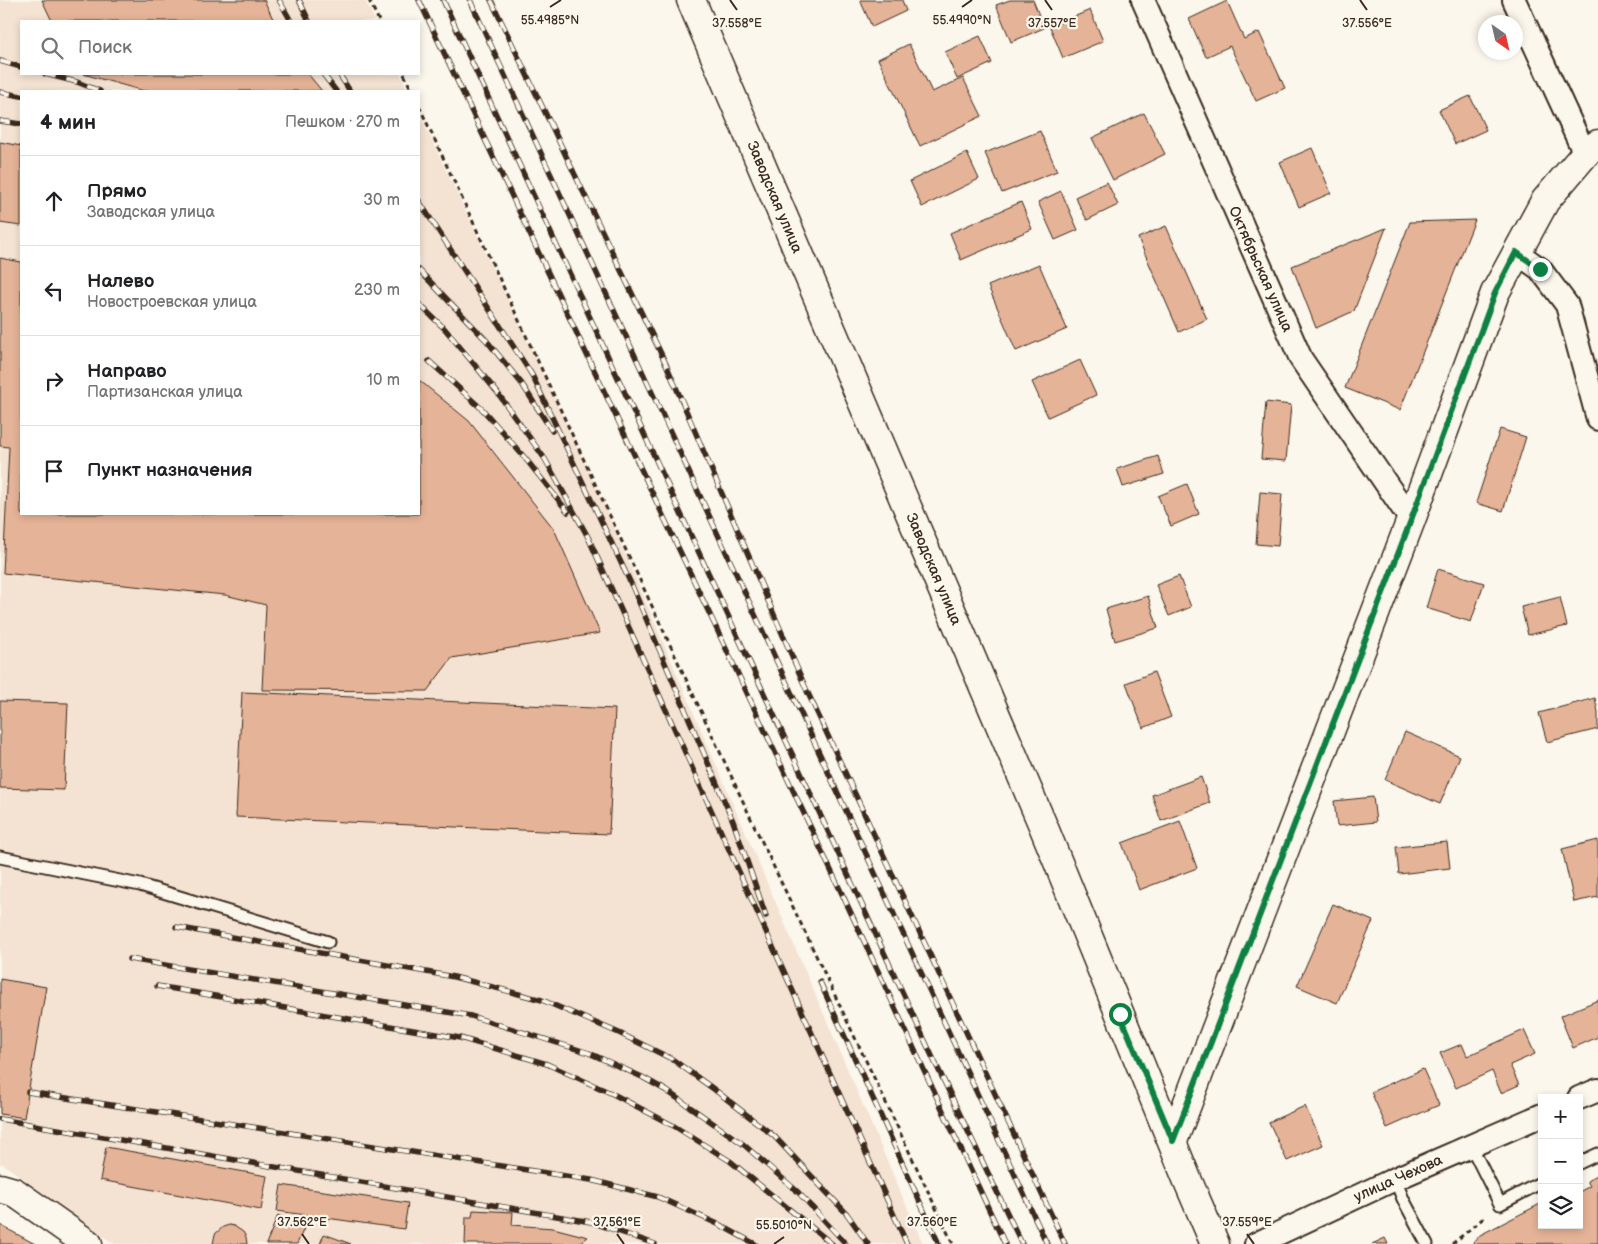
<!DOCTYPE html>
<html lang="ru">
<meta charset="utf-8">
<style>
:root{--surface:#fff;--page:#f2f2f2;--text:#202124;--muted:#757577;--line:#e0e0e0}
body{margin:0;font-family:"Balsamiq Sans",sans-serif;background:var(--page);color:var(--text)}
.controls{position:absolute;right:15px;bottom:15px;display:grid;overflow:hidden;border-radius:0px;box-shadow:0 2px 8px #0003}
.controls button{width:45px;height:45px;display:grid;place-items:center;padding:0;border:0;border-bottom:1px solid var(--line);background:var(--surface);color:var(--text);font:25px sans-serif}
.compass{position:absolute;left:1478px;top:15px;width:45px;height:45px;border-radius:50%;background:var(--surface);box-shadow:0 2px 8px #0003;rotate:146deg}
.stop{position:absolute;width:15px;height:15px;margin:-11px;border:4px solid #0b8043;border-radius:50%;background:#fff}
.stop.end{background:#0b8043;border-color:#fff;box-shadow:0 1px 5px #0008}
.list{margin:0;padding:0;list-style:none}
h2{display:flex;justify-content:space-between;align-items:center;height:65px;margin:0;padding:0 20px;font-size:21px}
h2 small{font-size:16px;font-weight:400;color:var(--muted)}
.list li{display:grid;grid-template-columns:32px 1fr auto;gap:15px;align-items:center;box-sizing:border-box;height:90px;padding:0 20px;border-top:1px solid var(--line)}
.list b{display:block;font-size:19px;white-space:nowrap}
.list p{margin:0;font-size:16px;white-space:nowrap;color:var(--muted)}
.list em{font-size:16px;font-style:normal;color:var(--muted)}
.icon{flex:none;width:28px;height:28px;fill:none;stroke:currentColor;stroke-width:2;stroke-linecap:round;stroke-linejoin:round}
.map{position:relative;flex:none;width:1598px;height:1244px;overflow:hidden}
.search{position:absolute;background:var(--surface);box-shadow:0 2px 8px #0003;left:20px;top:20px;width:400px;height:55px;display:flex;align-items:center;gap:12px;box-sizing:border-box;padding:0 18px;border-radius:0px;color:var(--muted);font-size:19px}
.panel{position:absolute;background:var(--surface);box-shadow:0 2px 8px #0003;left:20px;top:90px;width:400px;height:425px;border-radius:0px}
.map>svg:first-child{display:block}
</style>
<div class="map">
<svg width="1598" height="1244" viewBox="0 0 1598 1244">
<rect width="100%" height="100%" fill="#fbf7ec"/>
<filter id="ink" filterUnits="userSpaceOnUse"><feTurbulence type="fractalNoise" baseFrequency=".02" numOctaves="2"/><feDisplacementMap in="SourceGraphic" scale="10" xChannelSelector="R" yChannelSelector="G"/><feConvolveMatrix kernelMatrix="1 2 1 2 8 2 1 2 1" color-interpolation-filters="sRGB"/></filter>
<g filter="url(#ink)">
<path fill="#f4e3d2" d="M 0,0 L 365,0 L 375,21 L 21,21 L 21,74 L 400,74 L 408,91 L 21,91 L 21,514 L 419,514 L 419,113 L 595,484 L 923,1244 L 114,1244 L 3,1164 L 0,1164 Z"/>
<path fill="#e5b397" stroke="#3b2a1e" d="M 42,0 L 264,0 L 274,21 L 52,21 Z
M 860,0 L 902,0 L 906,11 L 872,27 Z
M 1010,0 L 1033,0 L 1044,28 L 1011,42 L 996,5 Z
M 1227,1 L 1244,39 L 1259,32 L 1285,88 L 1256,101 L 1230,46 L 1206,57 L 1189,19 Z
M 1090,10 L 1103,41 L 1063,58 L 1050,27 Z
M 980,36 L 992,63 L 957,79 L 945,52 Z
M 909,44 L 932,92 L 963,78 L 982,116 L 920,146 L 878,59 Z
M 83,74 L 308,74 L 322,91 L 144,91 Z
M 1470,96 L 1486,130 L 1455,144 L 1439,110 Z
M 1144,113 L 1165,154 L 1113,180 L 1092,138 Z
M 1040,131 L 1057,171 L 1002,193 L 985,153 Z
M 0,142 L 21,146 L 21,226 L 0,223 Z
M 1312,148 L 1331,193 L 1299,207 L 1280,162 Z
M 967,153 L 979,179 L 922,207 L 910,181 Z
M 1107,182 L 1118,205 L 1087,220 L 1075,197 Z
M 1061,191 L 1078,230 L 1055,240 L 1038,202 Z
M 1021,202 L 1032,229 L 961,260 L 950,233 Z
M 1475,220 L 1400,410 L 1345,388 L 1410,222 Z
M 1166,226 L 1207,319 L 1179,332 L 1138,238 Z
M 1386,228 L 1354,311 L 1316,328 L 1292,266 Z
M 0,258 L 21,262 L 21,514 L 419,514 L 419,380 L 469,421 L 554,529 L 600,633 L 452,658 L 427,691 L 262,690 L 266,605 L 225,595 L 3,573 L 9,447 L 0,446 Z
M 1039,264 L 1067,329 L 1016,351 L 988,286 Z
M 1080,360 L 1096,395 L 1048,417 L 1032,382 Z
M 1266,402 L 1291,405 L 1286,461 L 1261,459 Z
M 1500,429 L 1526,437 L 1503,511 L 1476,503 Z
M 1158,456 L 1164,474 L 1123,487 L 1117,469 Z
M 1187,484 L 1199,514 L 1171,526 L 1158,496 Z
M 1260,492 L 1282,494 L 1278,546 L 1256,544 Z
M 1438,569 L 1484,583 L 1471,622 L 1426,608 Z
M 1179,576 L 1191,607 L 1169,616 L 1156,585 Z
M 1148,596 L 1158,628 L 1115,641 L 1106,609 Z
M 1560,597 L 1567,626 L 1528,635 L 1521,607 Z
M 1154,672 L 1171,717 L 1143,728 L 1126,683 Z
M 242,692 L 615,709 L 609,834 L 236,817 Z
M 1595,698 L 1598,712 L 1598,729 L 1547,742 L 1539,713 Z
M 0,701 L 68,703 L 64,790 L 0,788 Z
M 1405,732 L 1460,756 L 1440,804 L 1385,780 Z
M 1201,777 L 1210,803 L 1161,821 L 1152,795 Z
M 1373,797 L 1376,822 L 1337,826 L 1334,801 Z
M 1180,821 L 1197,868 L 1139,890 L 1122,843 Z
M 1598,840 L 1598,897 L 1574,902 L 1562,849 Z
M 1447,842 L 1450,868 L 1399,874 L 1396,847 Z
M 1333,904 L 1373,921 L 1337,1003 L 1297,986 Z
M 0,979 L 46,987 L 24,1118 L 0,1114 Z
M 1598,1000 L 1598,1037 L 1573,1048 L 1560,1016 Z
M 1524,1030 L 1535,1054 L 1510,1065 L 1519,1085 L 1501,1093 L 1492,1071 L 1456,1088 L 1440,1053 L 1462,1044 L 1467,1056 Z
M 1423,1069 L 1439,1105 L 1387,1128 L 1371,1092 Z
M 1305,1106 L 1323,1145 L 1287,1161 L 1269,1122 Z
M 106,1147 L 267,1176 L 261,1210 L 100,1180 Z
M 1598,1173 L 1598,1243 L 1472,1244 L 1480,1235 L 1542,1203 L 1542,1225 L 1579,1225 L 1579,1192 L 1590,1186 L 1587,1181 L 1597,1175 Z
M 281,1185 L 408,1203 L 404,1229 L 277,1211 Z
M 473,1210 L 513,1212 L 512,1225 L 553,1228 L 588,1237 L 579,1244 L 465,1244 L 466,1217 L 472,1217 Z
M 278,1215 L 305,1226 L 297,1244 L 266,1244 Z
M 0,1225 L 35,1244 L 0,1244 Z
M 229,1225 L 234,1226 L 243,1232 L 246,1237 L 247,1244 L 213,1244 L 215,1234 L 223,1227 Z
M 324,1234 L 351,1244 L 320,1244 Z
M 1385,1238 L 1388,1244 L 1372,1244 Z"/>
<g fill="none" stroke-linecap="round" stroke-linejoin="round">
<g stroke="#3b2a1e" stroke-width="15">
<path id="lane" d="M 0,857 L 140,885 L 328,942
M 1471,1146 L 1500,1204 L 1542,1182
M 1579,1163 L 1598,1154
M 1395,1179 L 1403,1199 L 1427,1244"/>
</g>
<g stroke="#3b2a1e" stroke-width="26">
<path id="street" d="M 1143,0 L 1301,359 L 1411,520
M 1514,0 L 1585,154
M 1516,252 L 1540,269 L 1567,305 L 1598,419
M 1579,1098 L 1598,1090
M 1256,1244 L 1395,1179 L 1542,1115"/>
</g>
<g stroke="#3b2a1e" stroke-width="31">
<path id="secondary" d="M 691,0 L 1044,828 L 1187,1179 L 1215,1244
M 1173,1141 L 1411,520 L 1495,293 L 1545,201 L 1585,154 L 1598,144
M 0,1188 L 14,1192 L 88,1244"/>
</g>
<path stroke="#3b2a1e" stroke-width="3" stroke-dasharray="5 4" stroke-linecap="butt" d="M 369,0 L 379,21
M 404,74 L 412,91
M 419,106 L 754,825 L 953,1244
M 1452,1244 L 1486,1216"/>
<use href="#lane" stroke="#fbf7ec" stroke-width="11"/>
<use href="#street" stroke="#fbf7ec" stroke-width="22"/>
<use href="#secondary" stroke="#fbf7ec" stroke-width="28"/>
<g stroke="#3b2a1e" stroke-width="5.5">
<path id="rail" d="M 279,0 L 291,21
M 299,0 L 309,21
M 419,0 L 844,898 L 1005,1244
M 443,0 L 932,1056 L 1022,1244
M 470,0 L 1047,1244
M 491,0 L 666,364 L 807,691 L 1065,1244
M 0,61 L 21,67
M 45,74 L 77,82 L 100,91
M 323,74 L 336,91
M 339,74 L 350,91
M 0,92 L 21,96
M 0,121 L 21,124
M 419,201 L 532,375 L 632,586 L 733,821 L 766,916
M 419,270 L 487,341 L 522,384 L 552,431
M 419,304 L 445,329 L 497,392 L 545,459 L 588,537 L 907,1244
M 429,361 L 483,410 L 525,458 L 568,512
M 176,927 L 454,977 L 542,1000 L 619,1033 L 672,1059 L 715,1090 L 774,1136 L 847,1214 L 868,1244
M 129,959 L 471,1016 L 589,1053 L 642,1077 L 667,1091 L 743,1144 L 798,1192 L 846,1244
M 820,982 L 939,1244
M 157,986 L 460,1038 L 547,1064 L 613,1094 L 674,1126 L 730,1161 L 832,1244
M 28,1092 L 591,1180 L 658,1197 L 720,1225 L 755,1244
M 0,1119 L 591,1222 L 655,1244"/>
</g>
<use href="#rail" stroke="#fbf7ec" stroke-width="4" stroke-dasharray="11" stroke-linecap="butt"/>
</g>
</g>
<g fill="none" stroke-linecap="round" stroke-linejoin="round" filter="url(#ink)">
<path stroke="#0b8043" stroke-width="6" d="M 1120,1014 L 1173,1141 L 1411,520 L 1495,293 L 1516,252 L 1540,269"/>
</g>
<path fill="none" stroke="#3b2a1e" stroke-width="2" d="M 730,0 L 737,10M 1045,0 L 1052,10M 1360,0 L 1367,10M 550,7 L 561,0M 962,7 L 972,0M 302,1234 L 309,1244M 617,1234 L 624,1244M 932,1234 L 939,1244M 1247,1234 L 1254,1244M 774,1244 L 784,1237"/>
<g text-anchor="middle" stroke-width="4.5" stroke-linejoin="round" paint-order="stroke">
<g font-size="15" fill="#3b2a1e" stroke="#fbf7ec">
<text transform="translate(775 197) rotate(67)" y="5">Заводская улица</text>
<text transform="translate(1261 269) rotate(66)" y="5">Октябрьская улица</text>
<text transform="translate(934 569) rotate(67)" y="5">Заводская улица</text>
<text transform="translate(1398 1178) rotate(-24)" y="5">улица Чехова</text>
</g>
</g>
<g font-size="12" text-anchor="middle" fill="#3b2a1e" stroke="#fbf7ec" stroke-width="4.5" stroke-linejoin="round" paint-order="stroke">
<text x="550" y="24">55.4985°N</text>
<text x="962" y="24">55.4990°N</text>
<text x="1052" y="27">37.557°E</text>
<text x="737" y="27">37.558°E</text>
<text x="1367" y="27">37.556°E</text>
<text x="302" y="1226">37.562°E</text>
<text x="617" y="1226">37.561°E</text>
<text x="932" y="1226">37.560°E</text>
<text x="1247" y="1226">37.559°E</text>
<text x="784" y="1229">55.5010°N</text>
</g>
</svg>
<div class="controls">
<button>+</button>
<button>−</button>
<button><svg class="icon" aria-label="layers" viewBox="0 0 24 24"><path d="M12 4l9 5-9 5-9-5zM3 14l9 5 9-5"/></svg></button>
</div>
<svg class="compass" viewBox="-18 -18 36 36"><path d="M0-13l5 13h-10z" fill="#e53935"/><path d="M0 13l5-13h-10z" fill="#757577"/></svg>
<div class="stop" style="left:1120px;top:1014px"></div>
<div class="stop end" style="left:1540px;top:269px"></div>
<div class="search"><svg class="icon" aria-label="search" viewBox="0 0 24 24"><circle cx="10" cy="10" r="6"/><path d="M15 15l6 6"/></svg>Поиск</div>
<section class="panel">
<h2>4 мин<small>Пешком · 270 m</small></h2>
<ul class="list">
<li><svg class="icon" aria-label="ahead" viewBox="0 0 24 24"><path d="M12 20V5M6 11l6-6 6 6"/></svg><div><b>Прямо</b><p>Заводская улица</p></div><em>30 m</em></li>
<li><svg class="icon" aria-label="left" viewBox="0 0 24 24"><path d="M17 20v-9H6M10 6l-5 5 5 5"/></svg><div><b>Налево</b><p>Новостроевская улица</p></div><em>230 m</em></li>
<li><svg class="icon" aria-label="right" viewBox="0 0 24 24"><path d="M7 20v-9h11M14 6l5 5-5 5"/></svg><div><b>Направо</b><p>Партизанская улица</p></div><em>10 m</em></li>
<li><svg class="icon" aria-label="arrive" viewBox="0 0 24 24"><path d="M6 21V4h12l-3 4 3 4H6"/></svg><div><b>Пункт назначения</b></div></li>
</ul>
</section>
</div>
